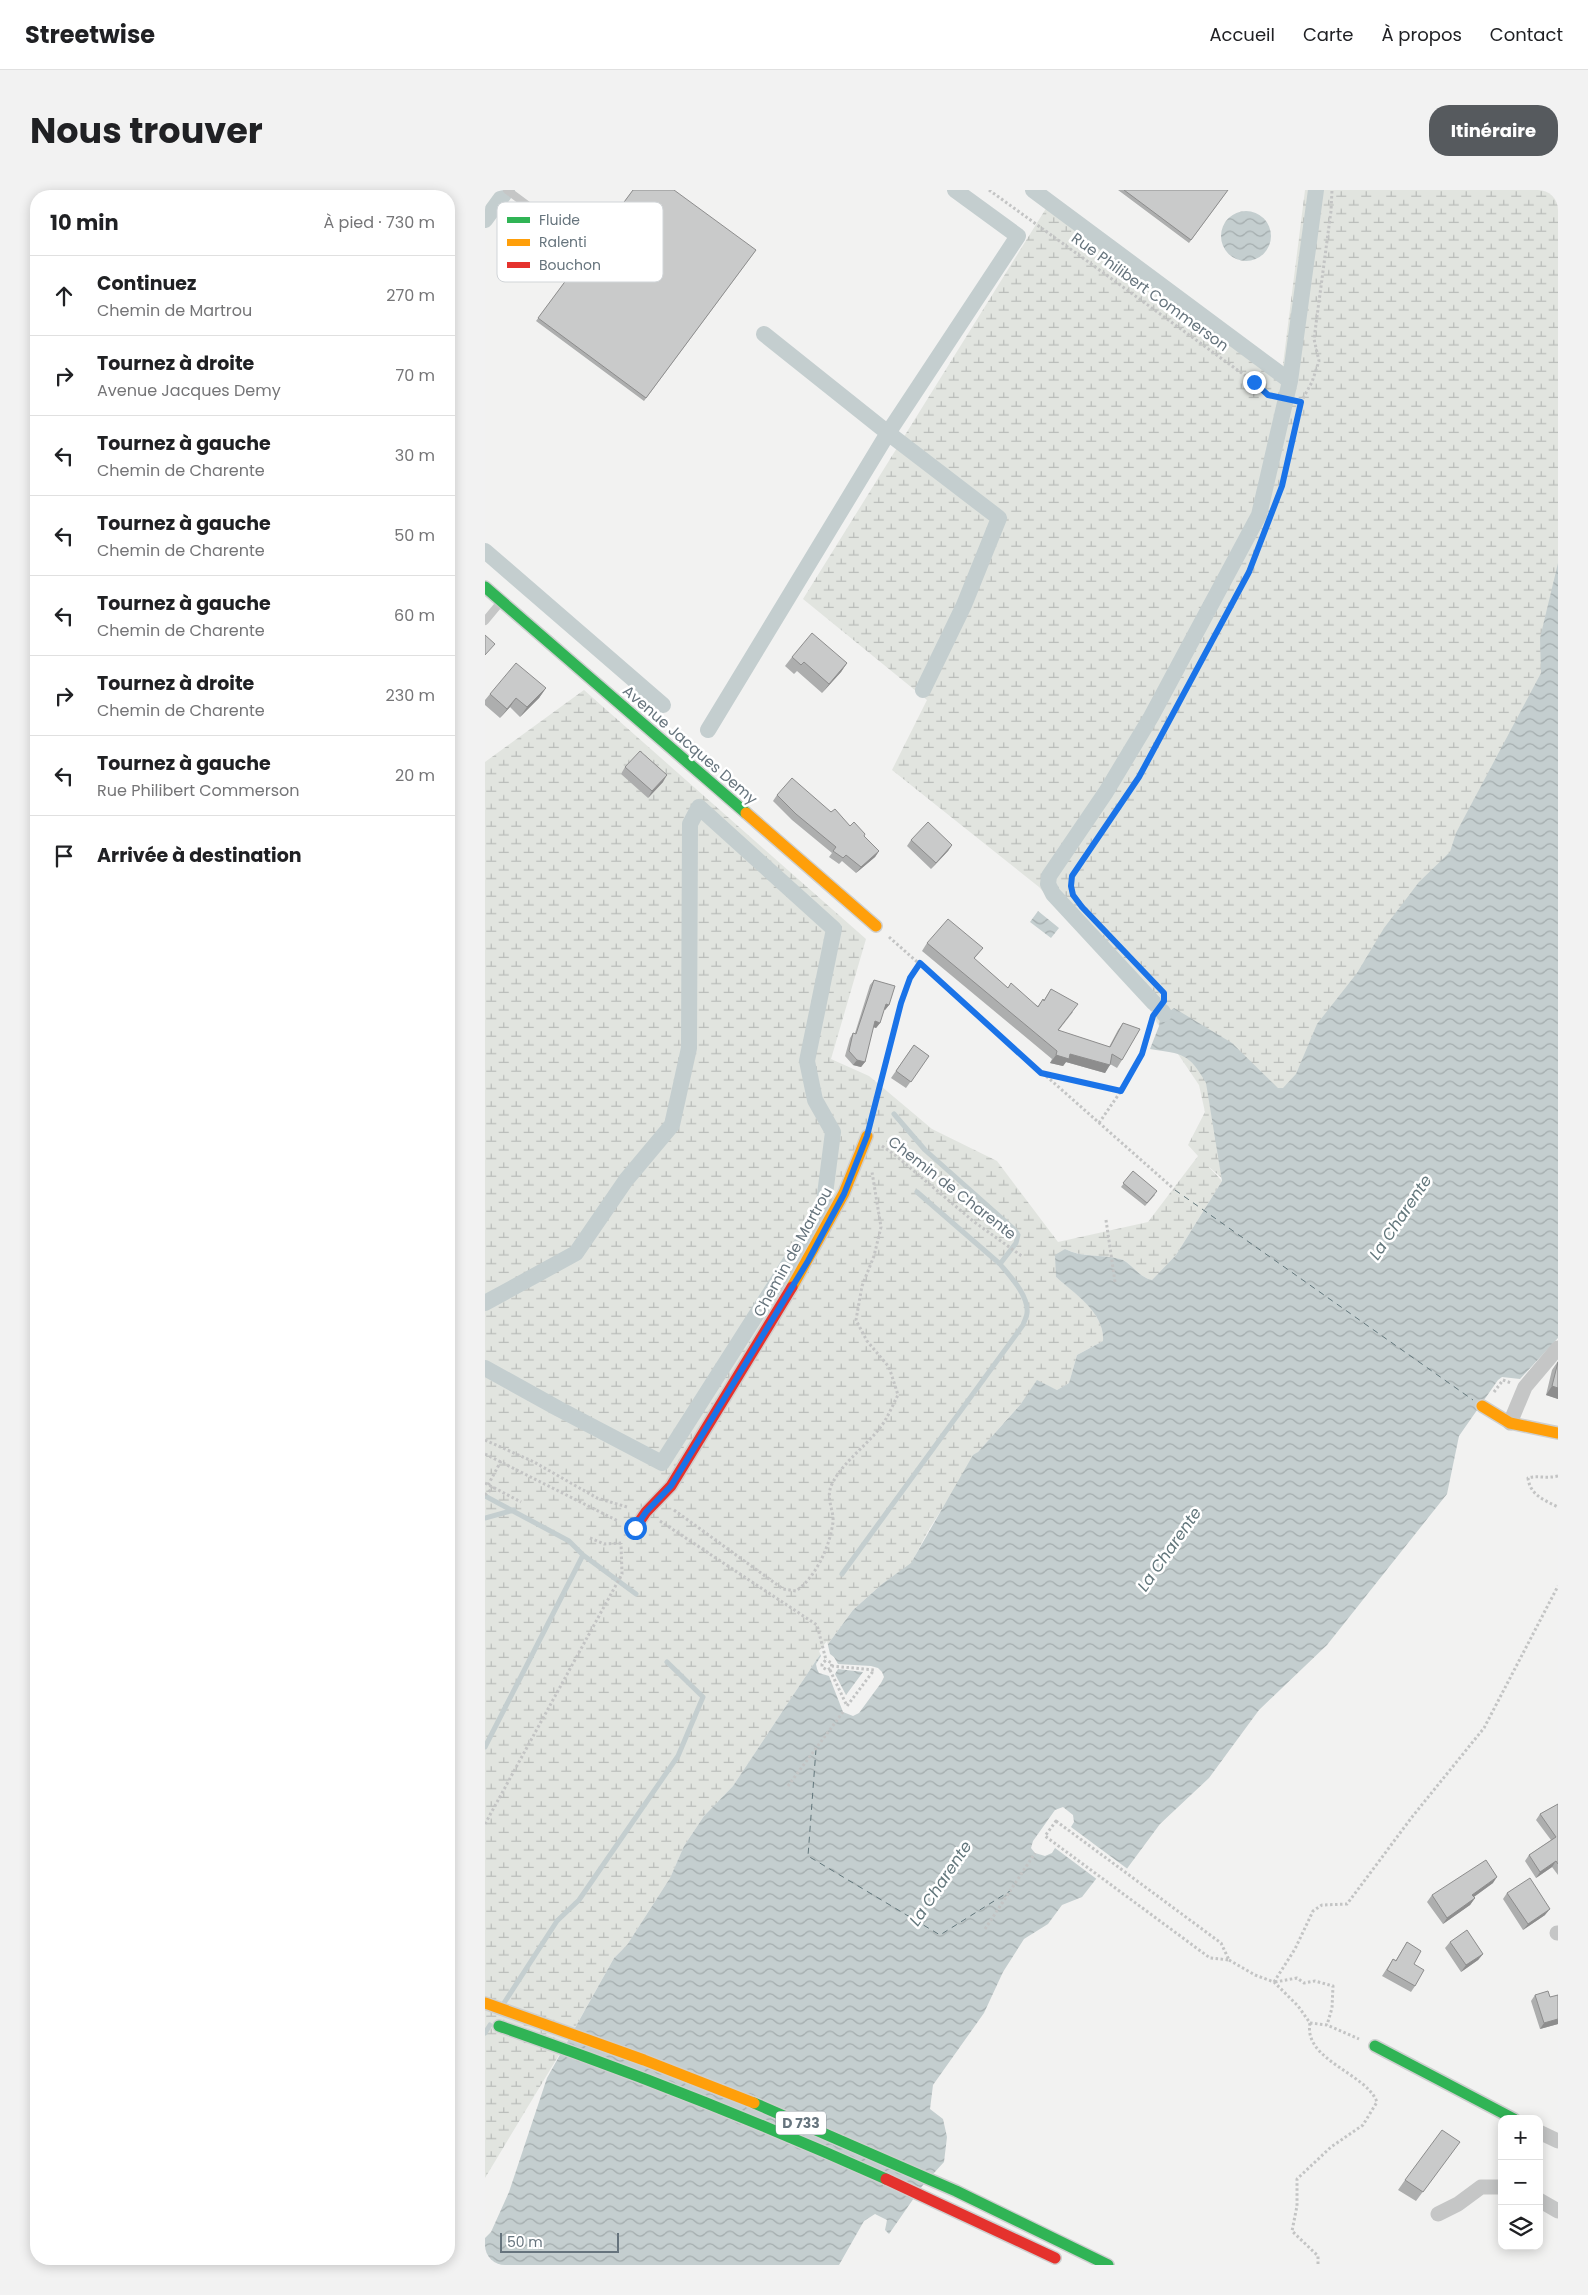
<!DOCTYPE html>
<html lang="fr">
<meta charset="utf-8">
<style>
:root{--surface:#fff;--page:#f2f2f2;--text:#202124;--muted:#757577;--line:#e0e0e0;--accent:#565a5e}
body{margin:0;font-family:Poppins,sans-serif;background:var(--page);color:var(--text)}
.controls{position:absolute;right:15px;bottom:15px;display:grid;overflow:hidden;border-radius:10px;box-shadow:0 2px 12px #0003}
.controls button{width:45px;height:45px;display:grid;place-items:center;padding:0;border:0;border-bottom:1px solid var(--line);background:var(--surface);color:var(--text);font:25px sans-serif}
.scale{position:absolute;left:15px;bottom:12px;width:119px;box-sizing:border-box;padding-left:5px;border:2px solid #66747d;border-top:0;font-size:14px;line-height:18px;white-space:nowrap;color:#66747d;-webkit-text-stroke:4px #fff;paint-order:stroke}
.stop{position:absolute;width:15px;height:15px;margin:-11px;border:4px solid #1a73e8;border-radius:50%;background:#fff}
.stop.end{background:#1a73e8;border-color:#fff;box-shadow:0 1px 5px #0008}
.list{margin:0;padding:0;list-style:none}
h2{display:flex;justify-content:space-between;align-items:center;height:65px;margin:0;padding:0 20px;font-size:21px}
h2 small{font-size:16px;font-weight:400;color:var(--muted)}
.list li{display:grid;grid-template-columns:32px 1fr auto;gap:15px;align-items:center;box-sizing:border-box;height:80px;padding:0 20px;border-top:1px solid var(--line)}
.list b{display:block;font-size:19px;white-space:nowrap}
.list p{margin:0;font-size:16px;white-space:nowrap;color:var(--muted)}
.list em{font-size:16px;font-style:normal;color:var(--muted)}
.icon{flex:none;width:28px;height:28px;fill:none;stroke:currentColor;stroke-width:2;stroke-linecap:round;stroke-linejoin:round}
.map{position:relative;flex:none;width:1073px;height:2075px;overflow:hidden;border-radius:20px}
header{display:flex;align-items:center;gap:30px;box-sizing:border-box;height:70px;padding:0 25px;background:var(--surface);border-bottom:1px solid var(--line)}
header strong{font-size:24px}
nav{display:flex;gap:28px;margin-inline-start:auto;font-size:18px}
.intro{display:flex;align-items:center;justify-content:space-between;box-sizing:border-box;height:120px;padding:0 30px}
h1{margin:0;font-size:35px}
.button{padding:12px 22px;border-radius:20px;background:var(--accent);color:#fff;font-size:18px;font-weight:700}
main{display:flex;gap:30px;padding:0 30px}
aside{flex:1;background:var(--surface);border-radius:20px;box-shadow:0 2px 12px #0003}
.map>svg:first-child{display:block}
</style>
<header>
<strong>Streetwise</strong>
<nav><a>Accueil</a><a>Carte</a><a>À propos</a><a>Contact</a></nav>
</header>
<div class="intro"><h1>Nous trouver</h1><a class="button">Itinéraire</a></div>
<main>
<aside>
<h2>10 min<small>À pied · 730 m</small></h2>
<ul class="list">
<li><svg class="icon" aria-label="ahead" viewBox="0 0 24 24"><path d="M12 20V5M6 11l6-6 6 6"/></svg><div><b>Continuez</b><p>Chemin de Martrou</p></div><em>270 m</em></li>
<li><svg class="icon" aria-label="right" viewBox="0 0 24 24"><path d="M7 20v-9h11M14 6l5 5-5 5"/></svg><div><b>Tournez à droite</b><p>Avenue Jacques Demy</p></div><em>70 m</em></li>
<li><svg class="icon" aria-label="left" viewBox="0 0 24 24"><path d="M17 20v-9H6M10 6l-5 5 5 5"/></svg><div><b>Tournez à gauche</b><p>Chemin de Charente</p></div><em>30 m</em></li>
<li><svg class="icon" aria-label="left" viewBox="0 0 24 24"><path d="M17 20v-9H6M10 6l-5 5 5 5"/></svg><div><b>Tournez à gauche</b><p>Chemin de Charente</p></div><em>50 m</em></li>
<li><svg class="icon" aria-label="left" viewBox="0 0 24 24"><path d="M17 20v-9H6M10 6l-5 5 5 5"/></svg><div><b>Tournez à gauche</b><p>Chemin de Charente</p></div><em>60 m</em></li>
<li><svg class="icon" aria-label="right" viewBox="0 0 24 24"><path d="M7 20v-9h11M14 6l5 5-5 5"/></svg><div><b>Tournez à droite</b><p>Chemin de Charente</p></div><em>230 m</em></li>
<li><svg class="icon" aria-label="left" viewBox="0 0 24 24"><path d="M17 20v-9H6M10 6l-5 5 5 5"/></svg><div><b>Tournez à gauche</b><p>Rue Philibert Commerson</p></div><em>20 m</em></li>
<li><svg class="icon" aria-label="arrive" viewBox="0 0 24 24"><path d="M6 21V4h12l-3 4 3 4H6"/></svg><div><b>Arrivée à destination</b></div></li>
</ul>
</aside>
<div class="map">
<svg width="1073" height="2075" viewBox="0 0 1073 2075">
<defs>
<pattern id="wetland-marsh" width="20" height="14" patternUnits="userSpaceOnUse" patternTransform="scale(1.25)"><rect width="20" height="14" fill="#e1e4df"/><path d="M1 5h8M5 5V1M11 12h8M15 12V8" fill="none" stroke="#babdba"/></pattern>
<pattern id="water-waves" width="16" height="10" patternUnits="userSpaceOnUse" patternTransform="scale(1.25)"><rect width="16" height="10" fill="#c4cecf"/><path d="M0 5q4-4 8 0t8 0" fill="none" stroke="#a3acad"/></pattern>
</defs>
<rect width="100%" height="100%" fill="#f2f2f1"/>
<path fill="url(#wetland-marsh)" d="M 820,0 L 1073,0 L 1073,420 L 1068,455 L 983,661 L 795,908 L 733,894 L 738,989 L 723,976 L 737,991 L 691,1065 L 667,1090 C 653,1087 646,1072 635,1069 C 616,1064 598,1068 580,1059 L 571,1087 C 590,1103 620,1123 618,1151 L 592,1165 L 584,1193 L 572,1200 L 552,1191 L 535,1215 L 493,1262 L 443,1341 L 426,1374 L 397,1394 L 368,1420 L 332,1469 L 248,1596 L 219,1626 L 199,1656 L 185,1688 L 142,1755 L 129,1768 L 83,1850 L 0,1988 L 0,572 L 99,500 L 381,749 L 346,869 L 384,886 L 447,939 L 512,971 L 573,1052 L 663,1032 L 713,966 L 703,955 L 720,922 L 714,895 L 672,833 L 663,816 L 554,697 L 407,580 L 442,510 L 318,409 L 565,12 L 797,182 Z"/>
<path fill="url(#water-waves)" d="M736 46a25 25 0 1 1 50 0a25 25 0 1 1-50 0Z
M 1073,373 L 1073,1148 L 1035,1189 L 1017,1187 L 1013,1190 L 974,1246 L 962,1304 L 842,1455 L 774,1520 L 724,1588 L 675,1634 L 638,1684 L 622,1675 L 597,1707 L 577,1715 L 563,1734 L 539,1749 L 518,1782 L 499,1823 L 448,1895 L 445,1919 L 458,1929 L 462,1947 L 459,1972 L 438,1995 L 404,2044 L 400,2040 L 402,2030 L 390,2024 L 379,2031 L 354,2075 L 0,2075 L 0,2048 L 6,2042 L 24,2002 L 62,1888 L 129,1768 L 142,1755 L 185,1688 L 199,1656 L 219,1626 L 248,1596 L 332,1469 L 368,1420 L 397,1394 L 426,1373 L 488,1265 L 493,1262 L 535,1215 L 552,1190 L 572,1200 L 584,1193 L 592,1165 L 618,1151 C 620,1123 589,1103 571,1087 L 570,1065 L 580,1059 C 597,1068 616,1064 635,1069 C 646,1072 653,1087 667,1090 L 691,1065 L 737,991 L 721,893 C 704,863 698,864 665,859 L 674,836 L 675,828 L 689,818 L 747,853 L 793,898 L 798,898 L 811,884 L 832,834 L 872,783 L 899,738 L 934,692 L 965,662 L 971,643 L 1056,483 L 1055,448 Z
M 553,721 L 574,738 L 566,748 L 545,732 Z"/>
<path fill="#f2f2f1" fill-rule="evenodd" d="M 342,1451 L 345,1464 L 349,1467 L 353,1474 L 386,1476 L 393,1478 L 397,1482 L 399,1487 L 396,1493 L 374,1523 L 368,1526 L 358,1522 L 344,1486 L 334,1483 L 332,1479 L 331,1474 L 336,1466 L 334,1461 ZM 353,1479 L 378,1482 L 361,1505 L 350,1484 Z
M 578,1617 L 588,1625 L 589,1632 L 586,1637 L 644,1680 L 640,1686 L 623,1678 L 613,1690 L 570,1658 L 567,1663 L 560,1666 L 550,1663 L 546,1658 L 548,1651 L 570,1620 Z"/>
<g fill="none" stroke-linecap="round" stroke-linejoin="round">
<path stroke="#c4cecf" stroke-width="5" d="M 409,924 L 440,960 L 530,1040 L 533,1045 L 531,1053 L 515,1074
M 0,1306 L 84,1351 L 98,1365 L 151,1404
M 0,1328 L 29,1320
M 357,1384 L 538,1135 C 539,1131 542,1127 542,1123 C 544,1106 525,1086 515,1074 L 432,1002
M 0,1557 L 98,1365
M 19,1813 L 72,1731 L 94,1710 L 193,1566 L 218,1507 L 182,1472
M 0,1843 L 5,1835"/>
<path stroke="#c4cecf" stroke-width="16" d="M 548,0 L 805,191
M 0,30 L 22,0
M 279,144 L 403,243 L 514,328 L 479,415 L 438,500
M 0,361 L 178,515
M 223,540 L 403,243 L 533,46 L 470,0
M 669,813 L 568,704 L 563,694 L 564,686 L 621,602 L 666,527 L 774,325 L 805,191 L 831,0
M 677,821 L 679,824
M 0,1113 L 91,1063 L 141,990 L 187,935 L 204,858 L 205,634 L 214,617 L 349,739 L 322,871 L 330,910 L 348,942 L 338,1020 L 177,1273 L 74,1219 L 0,1178"/>
<path stroke="#62767b" stroke-width="1" stroke-dasharray="6 5" stroke-linecap="butt" d="M 690,1000 L 988,1210
M 331,1559 L 323,1666 L 455,1745 L 525,1701"/>
<g stroke="#cecfcf" stroke-width="14">
<path id="fast" d="M 0,397 L 261,623
M 14,1836 C 145,1881 274,1932 401,1989
M 890,1856 L 1029,1929
M 269,1913 L 471,2001 L 623,2075"/>
</g>
<g stroke="#cecfcf" stroke-width="14">
<path id="slow" d="M 261,623 L 391,736
M 307,1097 L 359,1003 L 382,946
M 997,1216 L 1025,1233 L 1073,1243
M 0,1813 L 159,1870 L 269,1913"/>
</g>
<g stroke="#cecfcf" stroke-width="14">
<path id="jam" d="M 150,1338 L 161,1322 L 186,1296 L 307,1097
M 401,1989 L 570,2068"/>
</g>
<path stroke="#c3c4c4" stroke-width="3" stroke-dasharray="2.5 2.5" stroke-linecap="butt" d="M 504,0 L 769,192 L 783,205 L 816,212
M 404,747 L 690,1000
M 558,884 L 636,901
M 386,929 L 415,813 L 425,788 L 435,773
M 614,933 L 636,901 L 657,864 L 668,826 L 680,807 L 676,799 L 588,705 L 586,696 L 587,686 L 654,587 L 764,382 L 782,338 L 797,296 L 816,212 L 827,192 L 834,171 L 829,149 L 846,21 L 847,0
M 397,956 L 410,965 L 488,1031 L 538,1067
M 621,1030 L 630,1092
M 1009,1202 L 1018,1190 L 1026,1193
M 0,1250 L 49,1272 L 112,1308 L 142,1317
M 0,1264 L 133,1331
M 1073,1286 C 1061,1289 1052,1285 1043,1288 C 1045,1305 1059,1310 1073,1317
M 0,1293 L 36,1312
M 3,1295 L 16,1271
M 0,1305 L 9,1297
M 189,1320 L 298,1399 L 311,1401 C 331,1387 345,1356 348,1332 C 349,1319 340,1308 347,1294 C 358,1272 379,1258 394,1239 C 402,1230 407,1216 413,1205 L 404,1177 L 382,1151 L 371,1130 L 377,1096 L 389,1066 L 396,1037 L 387,982
M 175,1331 L 332,1435 L 341,1470 L 337,1474 L 337,1477 L 342,1480 L 346,1478 L 347,1473 L 341,1470
M 105,1348 L 119,1354 L 136,1353
M 345,1480 L 362,1516 L 389,1480 L 347,1476
M 303,1596 L 358,1522
M 571,1631 L 736,1753 L 744,1770 L 725,1768 L 560,1646 Z
M 0,1634 L 137,1384 L 136,1353
M 500,1739 L 550,1663
M 744,1770 L 770,1785 L 789,1792 L 813,1816 L 825,1833 C 818,1870 881,1883 892,1912 L 878,1935 L 846,1957 L 812,1989 L 812,2016 L 807,2041 L 833,2066 L 833,2075
M 789,1792 L 810,1759 L 828,1721 L 837,1715 L 862,1714 L 927,1627 L 999,1538 L 1073,1396
M 790,1792 L 812,1788 L 819,1793 L 830,1791 L 848,1796 L 847,1818 L 842,1835
M 825,1833 L 842,1835 L 874,1849"/>
<path stroke="#c5c6c6" stroke-width="8" d="M 22,0 L 88,49
M 0,431 L 15,413"/>
<path stroke="#c5c6c6" stroke-width="15" d="M 1025,1233 L 1040,1197 L 1073,1158
M 1072,1743 L 1073,1743
M 1054,1942 L 1073,1951
M 1054,2010 L 1073,2021
M 953,2024 L 973,2014 L 996,1997 L 1017,1997"/>
<use href="#fast" stroke="#30b455" stroke-width="11"/>
<use href="#slow" stroke="#ff9f0a" stroke-width="11"/>
<use href="#jam" stroke="#e5322d" stroke-width="11"/>
</g>
<path fill="#adaeae" d="M 148,0 L 271,60 L 159,211 L 51,131 Z
M 633,0 L 743,0 L 704,53 Z
M 307,467 L 362,473 L 356,482 L 337,503 L 312,481 L 309,484 L 300,476 Z
M 61,498 L 54,508 L 35,527 L 25,517 L 15,528 L 0,515 L 0,510 L 5,504 Z
M 140,577 L 178,592 L 163,608 L 136,584 Z
M 292,605 L 346,622 L 379,646 L 394,661 L 390,667 L 371,683 L 357,671 L 354,674 L 344,667 L 347,663 L 307,630 L 288,611 Z
M 426,650 L 467,655 L 463,661 L 446,679 L 422,656 Z
M 442,753 L 498,758 L 489,769 L 523,798 L 553,816 L 558,809 L 559,810 L 566,799 L 588,822 L 573,841 L 624,857 L 633,840 L 638,833 L 637,870 L 632,878 L 625,874 L 620,883 L 581,872 L 578,876 L 565,873 L 567,869 L 437,761 Z
M 389,790 L 404,815 L 400,820 L 399,820 L 395,833 L 391,838 L 388,837 L 380,872 L 376,877 L 368,875 L 360,866 L 365,848 L 368,843 L 370,843 L 385,795 Z
M 429,855 L 444,866 L 421,898 L 406,888 Z
M 648,981 L 670,1005 L 660,1016 L 636,997 Z
M 1073,1171 L 1073,1209 L 1061,1205 L 1067,1180 Z
M 1073,1614 L 1073,1685 L 1067,1677 L 1051,1688 L 1040,1671 L 1044,1665 L 1066,1650 L 1051,1630 L 1055,1624 Z
M 1008,1693 L 989,1707 L 990,1708 L 985,1715 L 958,1734 L 942,1712 L 947,1705 Z
M 1022,1703 L 1060,1725 L 1038,1740 L 1018,1709 Z
M 922,1752 L 929,1774 L 930,1796 L 926,1802 L 897,1786 L 908,1769 L 911,1770 Z
M 965,1752 L 998,1764 L 993,1770 L 976,1782 L 960,1758 Z
M 1050,1805 L 1065,1807 L 1073,1834 L 1055,1839 L 1046,1811 Z
M 968,1961 L 931,2011 L 913,2000 L 920,1990 Z"/>
<path fill="#8d8d8d" d="M 362,473 L 356,482 L 337,503 L 344,494 Z
M 61,498 L 54,508 L 35,527 L 42,517 Z
M 31,508 L 25,517 L 15,528 L 22,519 Z
M 182,585 L 178,592 L 163,608 L 167,601 Z
M 467,655 L 463,661 L 446,679 L 451,673 Z
M 394,661 L 390,667 L 371,683 L 376,677 Z
M 401,814 L 404,815 L 400,820 L 397,819 Z
M 390,831 L 395,833 L 391,838 L 386,836 Z
M 585,864 L 625,875 L 620,883 L 581,872 L 578,876 L 565,873 L 571,865 Z
M 372,870 L 380,872 L 376,877 L 368,875 Z
M 1067,1196 L 1073,1198 L 1073,1209 L 1061,1205 Z
M 1071,1671 L 1067,1677 L 1051,1688 L 1055,1682 Z
M 1012,1687 L 1008,1693 L 983,1711 L 987,1705 Z
M 990,1708 L 985,1715 L 958,1734 L 962,1728 Z
M 1065,1719 L 1060,1725 L 1038,1740 L 1043,1734 Z
M 998,1764 L 993,1770 L 976,1782 L 981,1775 Z
M 1073,1829 L 1073,1834 L 1055,1839 L 1059,1833 Z"/>
<path fill="#c9caca" stroke="#8d8d8d" d="M 148,0 L 189,0 L 271,60 L 161,208 L 53,128 Z
M 639,0 L 743,0 L 706,50 Z
M 327,443 L 362,473 L 344,494 L 319,472 L 316,475 L 307,467 Z
M 0,445 L 10,454 L 0,465 Z
M 31,473 L 61,498 L 42,517 L 31,508 L 22,519 L 5,504 Z
M 155,561 L 182,585 L 167,601 L 140,577 Z
M 307,588 L 346,622 L 350,619 L 365,636 L 369,632 L 380,644 L 379,646 L 394,661 L 376,677 L 361,665 L 358,668 L 348,661 L 351,657 L 311,624 L 292,605 Z
M 443,632 L 467,655 L 451,673 L 426,650 Z
M 463,729 L 498,758 L 489,768 L 523,798 L 526,793 L 553,817 L 558,809 L 559,811 L 566,799 L 593,814 L 573,840 L 625,857 L 638,833 L 655,839 L 637,870 L 627,864 L 625,875 L 585,864 L 584,869 L 571,865 L 572,861 L 442,753 Z
M 389,790 L 410,796 L 404,815 L 401,814 L 395,833 L 390,831 L 380,872 L 372,870 L 364,861 L 368,843 L 371,844 Z
M 429,855 L 444,866 L 426,892 L 411,881 Z
M 648,981 L 672,1001 L 662,1013 L 638,993 Z
M 1073,1172 L 1073,1198 L 1067,1196 Z
M 1073,1614 L 1073,1674 L 1071,1671 L 1055,1682 L 1044,1665 L 1071,1647 L 1055,1624 Z
M 1001,1670 L 1012,1687 L 987,1705 L 990,1708 L 962,1728 L 947,1705 Z
M 1045,1688 L 1065,1719 L 1043,1734 L 1022,1703 Z
M 982,1740 L 998,1764 L 981,1775 L 965,1752 Z
M 922,1752 L 936,1761 L 929,1774 L 939,1780 L 930,1796 L 902,1780 L 908,1769 L 911,1771 Z
M 1063,1801 L 1065,1807 L 1073,1805 L 1073,1829 L 1059,1833 L 1050,1805 Z
M 957,1940 L 975,1952 L 938,2002 L 920,1990 Z"/>
<g fill="none" stroke-linecap="round" stroke-linejoin="round">
<path stroke="#1a73e8" stroke-width="6" d="M 150,1338 L 161,1322 L 186,1296 L 323,1071 L 359,1004 L 382,946 L 416,813 L 425,788 L 435,773 L 556,883 L 636,901 L 657,864 L 668,826 L 679,811 L 679,803 L 597,717 L 588,705 L 586,696 L 587,686 L 654,587 L 764,382 L 797,296 L 816,212 L 783,205 L 769,192"/>
</g>
<g text-anchor="middle" stroke-width="5" stroke-linejoin="round" paint-order="stroke">
<rect fill="#fff" stroke="#949ea4" stroke-width="1" x="291" y="1921.5" width="50" height="23" rx="4"/>
<g font-size="14" font-weight="bold" fill="#66747d">
<text x="316" y="1938">D 733</text>
</g>
<g font-size="15" fill="#66747d" stroke="#fff">
<text transform="translate(665 102) rotate(36)" y="5">Rue Philibert Commerson</text>
<text transform="translate(205 555) rotate(41)" y="5">Avenue Jacques Demy</text>
<text transform="translate(467 998) rotate(38)" y="5">Chemin de Charente</text>
<text transform="translate(308 1062) rotate(-61)" y="5">Chemin de Martrou</text>
</g>
<g font-size="16" font-style="italic" fill="#62767b" stroke="#fff">
<text transform="translate(915 1027) rotate(-56)" y="6">La Charente</text>
<text transform="translate(684 1359) rotate(-55)" y="6">La Charente</text>
<text transform="translate(455 1693) rotate(-56)" y="6">La Charente</text>
</g>
</g>
<rect x="12" y="12" width="166" height="80" rx="8" fill="#fff" stroke="#d1d5d8" stroke-width="1"/>
<rect x="22" y="27" width="23" height="6" fill="#30b455"/>
<rect x="22" y="49" width="23" height="7" fill="#ff9f0a"/>
<rect x="22" y="72" width="23" height="6" fill="#e5322d"/>
<g font-size="14" fill="#66747d">
<text x="54" y="35">Fluide</text>
<text x="54" y="57">Ralenti</text>
<text x="54" y="80">Bouchon</text>
</g>
</svg>
<div class="controls">
<button>+</button>
<button>−</button>
<button><svg class="icon" aria-label="layers" viewBox="0 0 24 24"><path d="M12 4l9 5-9 5-9-5zM3 14l9 5 9-5"/></svg></button>
</div>
<div class="scale">50 m</div>
<div class="stop" style="left:150px;top:1338px"></div>
<div class="stop end" style="left:769px;top:192px"></div>
</div>
</main>
